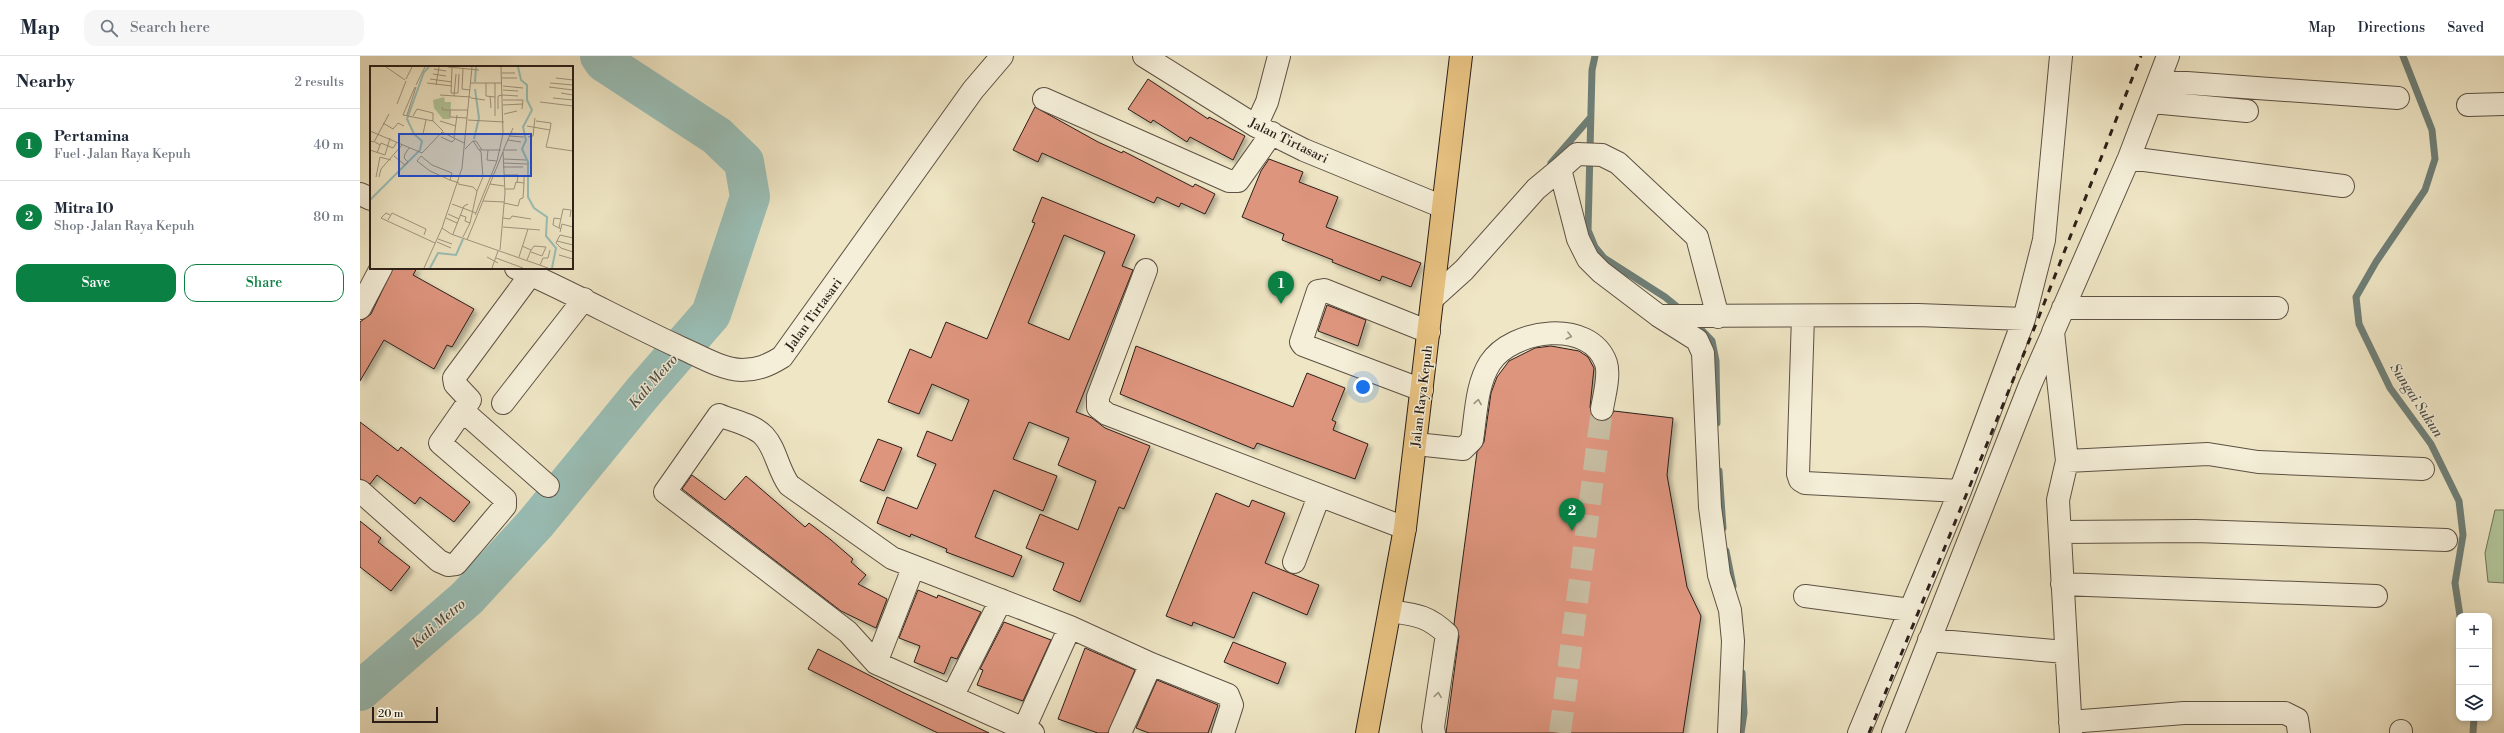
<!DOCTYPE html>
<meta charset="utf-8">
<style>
:root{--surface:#fff;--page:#f6f6f7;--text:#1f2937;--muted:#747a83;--line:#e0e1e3;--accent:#0b8043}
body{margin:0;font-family:"Libre Bodoni",serif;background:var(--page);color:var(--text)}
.controls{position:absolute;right:12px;bottom:12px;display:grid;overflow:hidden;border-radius:8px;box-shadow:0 2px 6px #0003}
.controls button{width:36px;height:36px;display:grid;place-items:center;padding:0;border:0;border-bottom:1px solid var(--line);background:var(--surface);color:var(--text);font:20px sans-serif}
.scale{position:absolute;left:12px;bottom:10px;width:66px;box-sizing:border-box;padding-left:4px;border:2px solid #2c1f19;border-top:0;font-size:11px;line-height:14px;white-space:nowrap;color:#2c1f19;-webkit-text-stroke:3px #f5efd9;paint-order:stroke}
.you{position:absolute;left:1003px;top:331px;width:14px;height:14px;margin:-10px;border:3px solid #fff;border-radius:50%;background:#1a73e8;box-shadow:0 0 0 6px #1a73e833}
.badge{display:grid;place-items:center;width:26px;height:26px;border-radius:50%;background:var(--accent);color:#fff;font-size:13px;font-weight:700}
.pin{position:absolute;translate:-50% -33px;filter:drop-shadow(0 1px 2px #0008)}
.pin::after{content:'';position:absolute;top:21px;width:14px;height:12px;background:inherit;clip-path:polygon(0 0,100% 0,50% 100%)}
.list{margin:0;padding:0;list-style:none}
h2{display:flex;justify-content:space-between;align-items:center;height:52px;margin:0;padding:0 16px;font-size:17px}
h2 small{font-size:13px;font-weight:400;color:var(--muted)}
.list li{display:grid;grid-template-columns:26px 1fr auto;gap:12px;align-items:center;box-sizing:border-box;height:72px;padding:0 16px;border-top:1px solid var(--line)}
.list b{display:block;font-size:15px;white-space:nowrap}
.list p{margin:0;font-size:13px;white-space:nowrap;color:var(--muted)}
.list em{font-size:13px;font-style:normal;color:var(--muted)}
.actions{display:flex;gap:8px;padding:12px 16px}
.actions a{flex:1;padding:9px 0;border:1px solid var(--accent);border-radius:12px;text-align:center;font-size:14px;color:var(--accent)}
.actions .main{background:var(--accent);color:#fff}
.icon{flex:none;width:22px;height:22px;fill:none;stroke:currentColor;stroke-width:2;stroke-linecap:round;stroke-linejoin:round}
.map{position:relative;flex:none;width:2144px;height:677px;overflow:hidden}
header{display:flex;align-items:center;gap:24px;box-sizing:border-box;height:56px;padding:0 20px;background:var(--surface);border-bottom:1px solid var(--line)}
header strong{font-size:19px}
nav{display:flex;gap:22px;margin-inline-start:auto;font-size:14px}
.search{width:280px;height:36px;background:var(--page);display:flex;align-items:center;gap:10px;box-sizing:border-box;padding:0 14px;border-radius:12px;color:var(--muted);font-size:15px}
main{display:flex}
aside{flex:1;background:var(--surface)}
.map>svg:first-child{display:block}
</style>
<header>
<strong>Map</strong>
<div class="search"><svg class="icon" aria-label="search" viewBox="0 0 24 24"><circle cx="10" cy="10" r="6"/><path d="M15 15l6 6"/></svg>Search here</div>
<nav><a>Map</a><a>Directions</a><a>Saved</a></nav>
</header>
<main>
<aside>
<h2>Nearby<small>2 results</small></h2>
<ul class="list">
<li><span class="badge">1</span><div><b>Pertamina</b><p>Fuel · Jalan Raya Kepuh</p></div><em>40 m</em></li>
<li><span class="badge">2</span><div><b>Mitra 10</b><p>Shop · Jalan Raya Kepuh</p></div><em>80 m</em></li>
</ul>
<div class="actions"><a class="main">Save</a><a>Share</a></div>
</aside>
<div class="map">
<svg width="2144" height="677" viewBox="0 0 2144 677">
<defs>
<filter id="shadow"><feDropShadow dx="3.5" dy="3.5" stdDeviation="2" flood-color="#0004"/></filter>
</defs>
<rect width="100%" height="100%" fill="#efe6c5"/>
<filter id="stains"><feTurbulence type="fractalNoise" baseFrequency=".005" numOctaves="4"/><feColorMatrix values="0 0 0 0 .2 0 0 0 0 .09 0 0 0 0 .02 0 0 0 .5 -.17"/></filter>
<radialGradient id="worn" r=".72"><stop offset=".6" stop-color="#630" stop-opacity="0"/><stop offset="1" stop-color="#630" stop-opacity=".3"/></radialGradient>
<path fill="#b2c69a" stroke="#6f725a" d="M 2135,454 L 2144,454 L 2144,527 L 2128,526 L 2125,497 Z"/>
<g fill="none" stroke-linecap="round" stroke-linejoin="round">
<path stroke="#6e7f78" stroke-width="7" d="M 1235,0 L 1232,14 L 1228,174 L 1235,191 L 1244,202 L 1305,241 L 1321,254
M 2043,0 L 2072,74 L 2075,103 L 2065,134 L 2016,206 L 1996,241 L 1999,268 L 2030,332 L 2071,388 L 2099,445 L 2103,479 L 2095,527 L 2100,560
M 1191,107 L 1230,62
M 1333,265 L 1352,285 L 1356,305 L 1357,367
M 1359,415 L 1363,472
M 1366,495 L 1373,530
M 1381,677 L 1384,657 L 1382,617
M 2113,677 L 2114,662"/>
<path stroke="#9abfb7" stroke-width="40" d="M 0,635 L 107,542 L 176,467 L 284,335 L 351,258 L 390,141 L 384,106 L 357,80 L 244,6 L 240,0"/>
</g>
<path fill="#de957e" stroke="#2c1f19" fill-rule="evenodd" filter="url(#shadow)" d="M 788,23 L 848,63 L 849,61 L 885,80 L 873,104 L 830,81 L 827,86 L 793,64 L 791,67 L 768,53 Z
M 675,51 L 738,86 L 762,97 L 763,95 L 833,131 L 835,128 L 855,138 L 845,158 L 821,147 L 819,151 L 797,141 L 794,147 L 682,97 L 678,106 L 653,94 Z
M 909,103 L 943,116 L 939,126 L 978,141 L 966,171 L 1061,207 L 1051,231 L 1022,220 L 1020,225 L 972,206 L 973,204 L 922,184 L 924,178 L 882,161 L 901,115 Z
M 682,141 L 775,179 L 762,210 L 773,214 L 716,356 L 732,362 L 745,372 L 790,390 L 764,453 L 759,451 L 720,546 L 693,534 L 704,507 L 666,492 L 680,458 L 718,474 L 736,425 L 698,409 L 709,382 L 669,366 L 653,403 L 697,420 L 683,455 L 634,434 L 615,481 L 662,500 L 653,521 L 586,496 L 587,493 L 551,478 L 550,481 L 517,467 L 527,441 L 557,453 L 576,408 L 557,400 L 567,375 L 592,385 L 609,344 L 572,328 L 559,358 L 528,346 L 550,293 L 571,302 L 586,266 L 627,283 L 675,167 L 672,166 ZM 704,179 L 745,196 L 709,284 L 668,267 Z
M 33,212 L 57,212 L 53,219 L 114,253 L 92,291 L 87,289 L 74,313 L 24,284 L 0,325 L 0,266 L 11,258 Z
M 967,249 L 1006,264 L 998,290 L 958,275 Z
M 776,290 L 933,351 L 947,317 L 985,332 L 972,364 L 976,366 L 973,374 L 1008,388 L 995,423 L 897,387 L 894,393 L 760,338 Z
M 1191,290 L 1219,295 L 1228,301 L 1234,312 L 1230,351 L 1234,363 L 1247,365 L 1254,355 L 1313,362 L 1307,419 L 1327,531 L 1341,560 L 1323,677 L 1086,677 L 1099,580 L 1094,568 L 1117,396 L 1124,386 L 1131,337 L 1137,321 L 1149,305 L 1175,292 Z
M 0,366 L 38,395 L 41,391 L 110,446 L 94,466 L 60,441 L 55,448 L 17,419 L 10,428 L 0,423 Z
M 518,383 L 542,392 L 524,435 L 500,425 Z
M 332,419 L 365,444 L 386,420 L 445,471 L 449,467 L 471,484 L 493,503 L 491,506 L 506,519 L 498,528 L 527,543 L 516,572 L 481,555 L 322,433 Z
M 856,437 L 889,451 L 892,444 L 925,457 L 905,507 L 959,529 L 947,559 L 893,536 L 874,582 L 833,566 L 832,570 L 806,560 Z
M 0,465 L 21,482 L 18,486 L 50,511 L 31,535 L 0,511 Z
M 558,534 L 577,542 L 578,539 L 621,556 L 597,603 L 591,601 L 584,618 L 554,606 L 560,590 L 539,582 Z
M 644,566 L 691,584 L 663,645 L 617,629 L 623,614 L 620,613 Z
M 873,586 L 926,607 L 918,628 L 864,606 Z
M 725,592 L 775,614 L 748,677 L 738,677 L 698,663 Z
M 458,593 L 542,636 L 629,677 L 578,677 L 551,664 L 448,613 Z
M 797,624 L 858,649 L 848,677 L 789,677 L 776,672 Z"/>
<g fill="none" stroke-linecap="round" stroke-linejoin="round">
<path stroke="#c8bea3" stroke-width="22" stroke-dasharray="22 11" stroke-linecap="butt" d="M 1200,677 L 1242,353"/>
<g stroke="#5d5144" stroke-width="24">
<path id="minor" d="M 784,0 L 896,70 L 944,94 L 1083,151
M 1799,25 L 2038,42
M 684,43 L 869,125 L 878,125 L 912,77
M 1792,46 L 1887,55
M 2108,49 L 2144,48
M 896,70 L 907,46 L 919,0
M 1769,102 L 1983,130
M 1200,113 L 1217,98 L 1242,99 L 1258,107 L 1337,181 L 1358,261
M 0,138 L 11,143
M 156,212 C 211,236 263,265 317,290 C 338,299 360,313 382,314 C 398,314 409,309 422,301 L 613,34 L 642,0
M 786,214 L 738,341 L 738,351 L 747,358 L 1045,472
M 1073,242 L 1104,214 L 1176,133 L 1200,113 L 1218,183 L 1228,203 L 1241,216 L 1299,260 L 1558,259 L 1664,263
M 0,252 L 21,212
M 1703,252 L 1917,252
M 1299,260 L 1337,284 L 1343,297 L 1350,451 L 1359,519 L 1370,554 L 1373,585 L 1369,677
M 1443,260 L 1438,418 L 1440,424 L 1445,427 L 1600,435 L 1664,263 L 1684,184 L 1701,0
M 1062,334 L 943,289 L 941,286 L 958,235 L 964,234 L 1069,276
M 143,347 L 224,243
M 103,355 L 188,430
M 1056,388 L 1103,393 L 1112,384 C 1116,359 1116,329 1130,307 C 1152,273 1230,262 1246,307 C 1250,320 1244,340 1242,353
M 1707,405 L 1848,398 L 1898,406 L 2063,413
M 0,435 L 79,505 L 88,509 L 96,508 L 145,450 L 145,443 L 80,387 L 110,344 L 95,328 L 94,322 L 171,218
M 1701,476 L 1836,475 L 2086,484
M 934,506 L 959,440
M 1702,528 L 2016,540
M 1445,540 L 1550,554
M 1031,555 C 1057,559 1068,560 1087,578 L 1073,671 L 1074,677
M 1569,584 L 1705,596
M 516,607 L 553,512
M 592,641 L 641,544
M 1710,666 L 1824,657 L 1925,657 L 1937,663 L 1939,677
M 664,673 L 710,571
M 673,677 L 516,607 L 488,576 L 305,436 L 359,359 C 373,365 394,369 404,380 C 416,393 418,414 429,429 L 532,502 L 710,571 L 791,608 L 868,639 L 872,649 L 863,677
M 760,677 L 791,608
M 1499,677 L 1600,435
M 1533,677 L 1670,329 L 1693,277
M 1711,677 L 1698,444 L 1707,405 L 1693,276 L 1769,102 L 1808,0
M 2041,677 L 2041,675"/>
</g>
<g stroke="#2c1f19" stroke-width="24">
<path id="major" d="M 1007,677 L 1045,472 L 1101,0"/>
</g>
<use href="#minor" stroke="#f5efd9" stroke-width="22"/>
<use href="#major" stroke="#e8c382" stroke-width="22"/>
<path stroke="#2c1f19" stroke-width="3" stroke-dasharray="7 7" stroke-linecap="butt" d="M 1509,677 L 1678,263 L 1781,0"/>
</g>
<defs><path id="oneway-chevron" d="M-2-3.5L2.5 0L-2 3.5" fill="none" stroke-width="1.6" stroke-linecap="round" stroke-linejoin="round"/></defs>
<g stroke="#9b9183">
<use href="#oneway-chevron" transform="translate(1209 280) rotate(14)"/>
<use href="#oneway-chevron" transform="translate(1118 346) rotate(-81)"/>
<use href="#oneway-chevron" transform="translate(1078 639) rotate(-82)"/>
</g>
<g text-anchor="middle" stroke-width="3" stroke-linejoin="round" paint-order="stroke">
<g font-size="13" fill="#2c1f19" stroke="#f5efd9">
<text transform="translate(929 84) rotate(26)" y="5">Jalan Tirtasari</text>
<text transform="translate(453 258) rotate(-54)" y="5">Jalan Tirtasari</text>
<text transform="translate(1061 340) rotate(-83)" y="5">Jalan Raya Kepuh</text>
</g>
<g font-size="14" font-style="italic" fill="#4d4f48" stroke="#f5efd9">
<text transform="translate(293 325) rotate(-49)" y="5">Kali Metro</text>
<text transform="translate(2057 344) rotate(57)" y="5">Sungai Sukun</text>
<text transform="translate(78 567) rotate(-41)" y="5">Kali Metro</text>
</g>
</g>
<g transform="translate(10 10)">
<rect width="203" height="203" fill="#efe6c5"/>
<path d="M 74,31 L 75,36 L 81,36 L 80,53 L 73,53 L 64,42 L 63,34 Z" fill="#b2c69a"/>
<path fill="none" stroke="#9abfb7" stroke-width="2" d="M 148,1 L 151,14 L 157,19 L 157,34 L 162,44 L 153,61 L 156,74 L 152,83 L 158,96 L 158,131 L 164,142 L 177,151 L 176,170 L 186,182 L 182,202M 105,16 L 106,1M 104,73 L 109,52 L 105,23M 0,134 L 50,84 L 52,75 L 44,68 L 37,53 L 54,6 L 59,1M 60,202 L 68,187 L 86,189 L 93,173"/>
<path fill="none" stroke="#a19680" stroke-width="1" d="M 16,1 L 35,14M 78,1 L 109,4M 82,2 L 81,27 L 88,27M 64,3 L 76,5M 93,3 L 92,23 L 100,24M 132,7 L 145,7M 63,8 L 76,10M 132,12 L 147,12M 186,12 L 203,14M 36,13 L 42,1M 60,13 L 82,16M 57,17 L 82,20M 101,17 L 132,17M 116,17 L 116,30 L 125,31 L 125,50M 125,17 L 125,31M 180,17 L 203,19M 46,19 L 55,1M 66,19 L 69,1M 133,20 L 153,22M 45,21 L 33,49 L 63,55 L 73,65M 179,21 L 203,24M 133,24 L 148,25M 88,27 L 89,8M 191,27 L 203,29M 70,29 L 101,31M 133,29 L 148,30M 84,30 L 86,8M 120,30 L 121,42M 101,32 L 115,34M 183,32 L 203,34M 133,34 L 153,34 L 152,43M 170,36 L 203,40M 27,38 L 36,15M 133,39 L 153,38M 72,41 L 73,44 L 98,44M 128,43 L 128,30 L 133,29M 80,44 L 80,51 L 97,52M 134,48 L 147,45M 37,49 L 46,21M 43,50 L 47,43 L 63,47 L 63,55M 98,54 L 134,56M 70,55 L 86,60M 166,55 L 181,57 L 180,64M 13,57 L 23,63 L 28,57 L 34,60M 157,60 L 180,64 L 176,81 L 203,85M 0,65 L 52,87 L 72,66 L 94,77M 140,67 L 152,68M 53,68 L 56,54M 139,70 L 154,71M 71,71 L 82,76 L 85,73M 158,71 L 163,70 L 165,52M 84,72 L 87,49M 138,74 L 151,76M 0,75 L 4,76 L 19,48M 103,75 L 106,75 L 112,84M 5,76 L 10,79 L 7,87M 10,79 L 11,77 L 23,82 L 27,76M 95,83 L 103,75 L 109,84 L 131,84M 0,84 L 15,89 L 20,72M 118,84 L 117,94 L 127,95 L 133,68 L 131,1M 134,84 L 147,84M 24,90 L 35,99 L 38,96 L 34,92 L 35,88 L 39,82M 134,93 L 156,94M 133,97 L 157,98M 133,101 L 153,101M 134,109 L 148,109 L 147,117M 6,111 L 10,91 L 21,94M 9,111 L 11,103 L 32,79M 80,114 L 82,107 L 62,99 L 51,90 L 47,95 L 60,105 L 80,114 L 89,117M 88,118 L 103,121 L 107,125M 120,118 L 134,120M 135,123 L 144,123 L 146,116 L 154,117 L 154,110M 113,135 L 134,136M 134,137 L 148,140 L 150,133 L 153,132 L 154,117M 82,138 L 106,147M 78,148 L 89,153M 20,149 L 16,147 L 11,152 L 65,177M 90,149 L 96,151 L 95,155 L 100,157M 105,149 L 127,95M 76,152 L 87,157M 133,152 L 140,153 L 142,150 L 161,153M 191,153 L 184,152 L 183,159 L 191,163M 18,154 L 22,147 L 56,163 L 54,169M 133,161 L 170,164M 72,162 L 92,102 L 102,1M 189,162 L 193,143 L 201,144 L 200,151M 190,166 L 192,158 L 203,161M 83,168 L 94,140 L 98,138M 93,171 L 100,157 L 107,125 L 113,111 L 111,86 L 109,84M 68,173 L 82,178M 97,174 L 133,86M 187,175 L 186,177 L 191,182 L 203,186M 187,175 L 190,169 L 203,172M 187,175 L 203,179M 67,176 L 81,182M 152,180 L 161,184 L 157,194M 130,184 L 135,127 L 133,85 L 143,62M 161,186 L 172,190 L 176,181 L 164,180 L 161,184M 189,189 L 203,193M 117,191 L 128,197M 149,191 L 158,163M 126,192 L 153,202M 170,199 L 173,192 L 178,192 L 180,184M 54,202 L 72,162 L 81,168 L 178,202M 122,202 L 128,185"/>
<path fill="#1d4ed8" fill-opacity="0.15" stroke="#1d4ed8" stroke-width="2" d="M 29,68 L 161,68 L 161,110 L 29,110 Z"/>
<rect width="203" height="203" fill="none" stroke="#2c1f19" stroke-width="2"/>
</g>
<rect width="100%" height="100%" filter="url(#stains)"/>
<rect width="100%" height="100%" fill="url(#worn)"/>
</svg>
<div class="controls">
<button>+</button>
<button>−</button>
<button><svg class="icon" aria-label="layers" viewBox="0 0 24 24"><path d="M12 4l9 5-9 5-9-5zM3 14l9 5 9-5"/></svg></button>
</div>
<div class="scale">20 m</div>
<div class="you"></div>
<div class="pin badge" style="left:921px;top:248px">1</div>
<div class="pin badge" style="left:1212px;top:475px">2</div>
</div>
</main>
